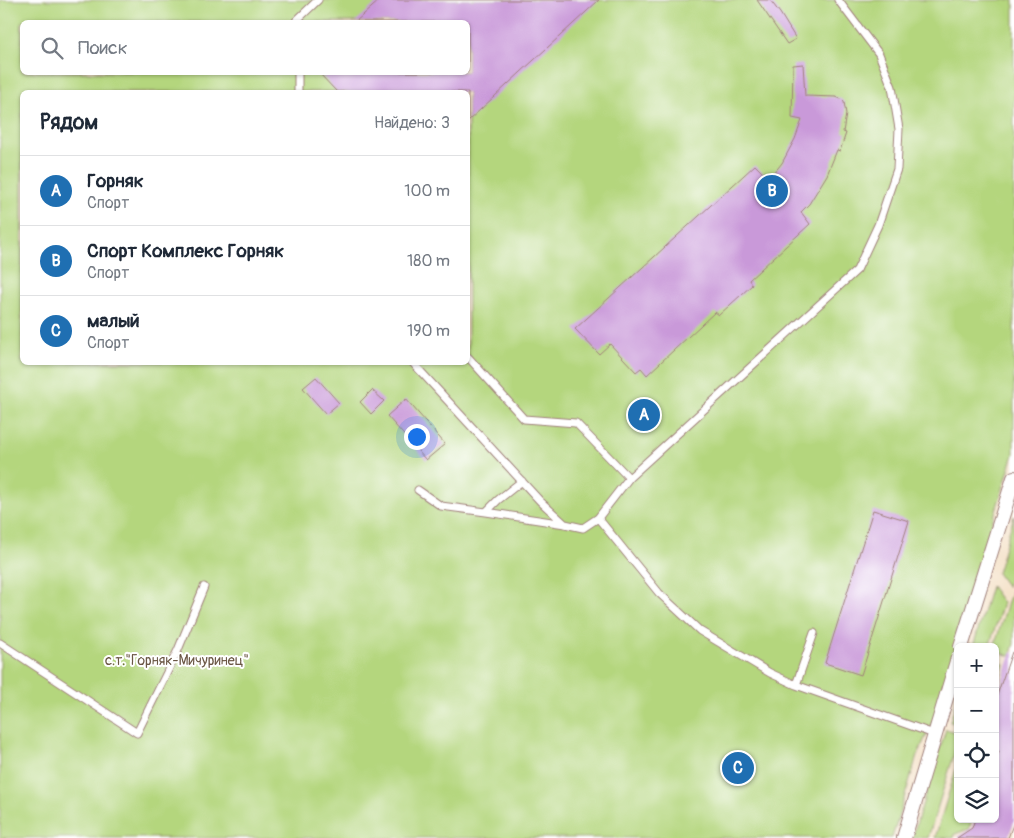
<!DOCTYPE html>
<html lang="ru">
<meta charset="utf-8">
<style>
:root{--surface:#fff;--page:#f2f2f3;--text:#1f2937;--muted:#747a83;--line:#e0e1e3;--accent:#1f6fb2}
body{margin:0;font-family:Pangolin,sans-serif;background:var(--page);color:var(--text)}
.controls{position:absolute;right:15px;bottom:15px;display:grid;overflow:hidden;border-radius:8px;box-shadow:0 1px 4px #0004}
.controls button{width:45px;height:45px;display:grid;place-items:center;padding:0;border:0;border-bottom:1px solid var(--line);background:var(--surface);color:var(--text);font:25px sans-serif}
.you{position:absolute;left:416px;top:436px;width:18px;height:18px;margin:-12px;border:4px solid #fff;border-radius:50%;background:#1a73e8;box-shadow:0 0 0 8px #1a73e833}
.badge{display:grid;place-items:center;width:32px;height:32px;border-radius:50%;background:var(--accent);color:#fff;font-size:16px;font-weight:700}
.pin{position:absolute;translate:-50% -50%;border:2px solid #fff;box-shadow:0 1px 5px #0006}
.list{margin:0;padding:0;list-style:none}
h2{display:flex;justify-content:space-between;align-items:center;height:65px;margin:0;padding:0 20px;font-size:21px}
h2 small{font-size:16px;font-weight:400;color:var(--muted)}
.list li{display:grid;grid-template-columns:32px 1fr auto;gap:15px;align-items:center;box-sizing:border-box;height:70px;padding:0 20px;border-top:1px solid var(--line)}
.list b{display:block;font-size:19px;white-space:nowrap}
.list p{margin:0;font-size:16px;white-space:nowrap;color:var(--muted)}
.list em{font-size:16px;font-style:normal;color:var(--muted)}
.icon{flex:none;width:28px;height:28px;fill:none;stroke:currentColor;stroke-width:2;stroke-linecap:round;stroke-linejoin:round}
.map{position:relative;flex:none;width:1014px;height:838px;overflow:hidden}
.search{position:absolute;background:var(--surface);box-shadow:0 1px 4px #0004;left:20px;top:20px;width:450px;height:55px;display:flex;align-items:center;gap:12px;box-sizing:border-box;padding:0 18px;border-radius:8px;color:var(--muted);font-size:19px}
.panel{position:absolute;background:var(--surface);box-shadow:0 1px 4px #0004;left:20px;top:90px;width:450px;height:275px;border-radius:8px}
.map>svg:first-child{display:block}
</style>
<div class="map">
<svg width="1014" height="838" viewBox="0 0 1014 838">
<rect width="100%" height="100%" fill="#fff"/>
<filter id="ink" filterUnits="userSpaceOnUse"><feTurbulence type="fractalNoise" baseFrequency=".02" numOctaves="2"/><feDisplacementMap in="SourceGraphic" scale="10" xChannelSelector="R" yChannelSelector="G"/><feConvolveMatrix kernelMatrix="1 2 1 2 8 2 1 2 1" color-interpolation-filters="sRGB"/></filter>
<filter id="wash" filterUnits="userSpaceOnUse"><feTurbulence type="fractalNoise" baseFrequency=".0096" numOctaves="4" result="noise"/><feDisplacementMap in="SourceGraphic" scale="20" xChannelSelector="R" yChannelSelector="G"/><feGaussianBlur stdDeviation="1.12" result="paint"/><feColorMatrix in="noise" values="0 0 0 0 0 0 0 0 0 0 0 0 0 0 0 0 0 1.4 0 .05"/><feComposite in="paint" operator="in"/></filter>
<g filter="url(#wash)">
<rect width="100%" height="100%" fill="#f5e3cb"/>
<path fill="#b4d67d" stroke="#7f7a54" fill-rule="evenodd" d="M 0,0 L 1014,0 L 1014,454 L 981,557 L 977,580 L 937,712 L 917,756 L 892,838 L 0,838 ZM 22,22 L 468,22 L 468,72 L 22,72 ZM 22,92 L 468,92 L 468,362 L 22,362 Z
M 1014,516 L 1014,563 L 1007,587 L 997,573 Z
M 1014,583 L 1014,644 L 1010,656 L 995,651 L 994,647 Z
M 991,586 L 1003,603 L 989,647 L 973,647 Z
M 995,661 L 1004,664 L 995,691 Z
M 958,696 L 958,724 L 950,722 Z
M 946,729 L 958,733 L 958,742 L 928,838 L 912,838 Z
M 958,763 L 958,819 L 972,819 L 969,829 L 955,834 L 954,838 L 935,838 Z"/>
<g id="blocks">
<path fill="#c999d9" d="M 380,0 L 599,0 L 468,121 L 468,92 L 337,92 L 318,72 L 468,72 L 468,22 L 355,22 Z
M 757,0 L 770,0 L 780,13 L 796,39 L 787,44 Z
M 803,64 L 805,96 L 836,97 L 841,99 L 844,102 L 846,114 L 843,132 L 846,133 L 840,151 L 837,150 L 827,175 L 809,204 L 801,212 L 810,224 L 749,280 L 752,285 L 719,315 L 715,312 L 647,375 L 641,368 L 636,372 L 610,344 L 599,354 L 575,329 L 755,165 L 769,179 L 782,163 L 795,139 L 802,120 L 792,118 L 793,65 Z
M 316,377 L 339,403 L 326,414 L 303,388 Z
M 372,390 L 384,401 L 371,414 L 360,402 Z
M 406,399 L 445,444 L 426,460 L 387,416 Z
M 873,510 L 909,521 L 861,675 L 825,663 Z
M 1012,652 L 1014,652 L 1014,822 L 1008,838 L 957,838 L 972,828 L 975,819 L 995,819 L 995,762 L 999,751 L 995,750 L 995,701 Z"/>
</g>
</g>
<g filter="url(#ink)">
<use href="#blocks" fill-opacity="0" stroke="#a0817b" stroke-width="1"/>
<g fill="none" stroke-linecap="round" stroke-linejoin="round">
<g stroke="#a0817b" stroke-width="9">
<path id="lane" d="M 296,22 L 296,21 L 318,0
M 298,72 L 298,92
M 468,357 L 524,419 L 576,423 L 629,478
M 412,362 L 540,501 L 565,524 L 583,528 L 598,518 L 629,478 L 857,270 L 878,225 L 897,169 L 899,129 L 892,87 L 879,54 L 838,0
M 418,490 L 441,506 L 486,512 L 498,500 L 522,481
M 486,512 L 565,524
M 598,518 L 659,593 L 700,631 L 770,673 L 796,685 L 934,734
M 0,643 L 137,733 L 178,650 L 204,587
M 796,685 L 814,633"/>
</g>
<g stroke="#a0817b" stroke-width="16">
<path id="street" d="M 961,647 L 1014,478
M 904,838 L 958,658"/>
</g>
<use href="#lane" stroke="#fff" stroke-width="7"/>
<use href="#street" stroke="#fff" stroke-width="14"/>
</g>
</g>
<g text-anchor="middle" stroke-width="4" stroke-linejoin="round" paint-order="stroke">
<g font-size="14" fill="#6a5644" stroke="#fff">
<text x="177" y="665">с.т."Горняк-Мичуринец"</text>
</g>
</g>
</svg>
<div class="controls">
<button>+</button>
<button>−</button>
<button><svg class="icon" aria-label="locate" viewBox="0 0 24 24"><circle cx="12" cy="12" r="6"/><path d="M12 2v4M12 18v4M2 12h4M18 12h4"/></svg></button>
<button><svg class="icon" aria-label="layers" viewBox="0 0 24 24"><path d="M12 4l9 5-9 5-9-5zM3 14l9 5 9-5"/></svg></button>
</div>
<div class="you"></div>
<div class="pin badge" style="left:644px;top:415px">A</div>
<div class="pin badge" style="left:772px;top:191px">B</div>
<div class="pin badge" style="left:738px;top:768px">C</div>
<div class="search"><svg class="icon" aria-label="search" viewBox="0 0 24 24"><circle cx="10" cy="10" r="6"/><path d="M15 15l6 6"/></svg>Поиск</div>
<section class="panel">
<h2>Рядом<small>Найдено: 3</small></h2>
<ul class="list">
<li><span class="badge">A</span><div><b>Горняк</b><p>Спорт</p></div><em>100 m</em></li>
<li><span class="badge">B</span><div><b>Спорт Комплекс Горняк</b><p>Спорт</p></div><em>180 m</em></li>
<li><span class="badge">C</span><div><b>малый</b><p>Спорт</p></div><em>190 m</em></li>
</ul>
</section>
</div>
